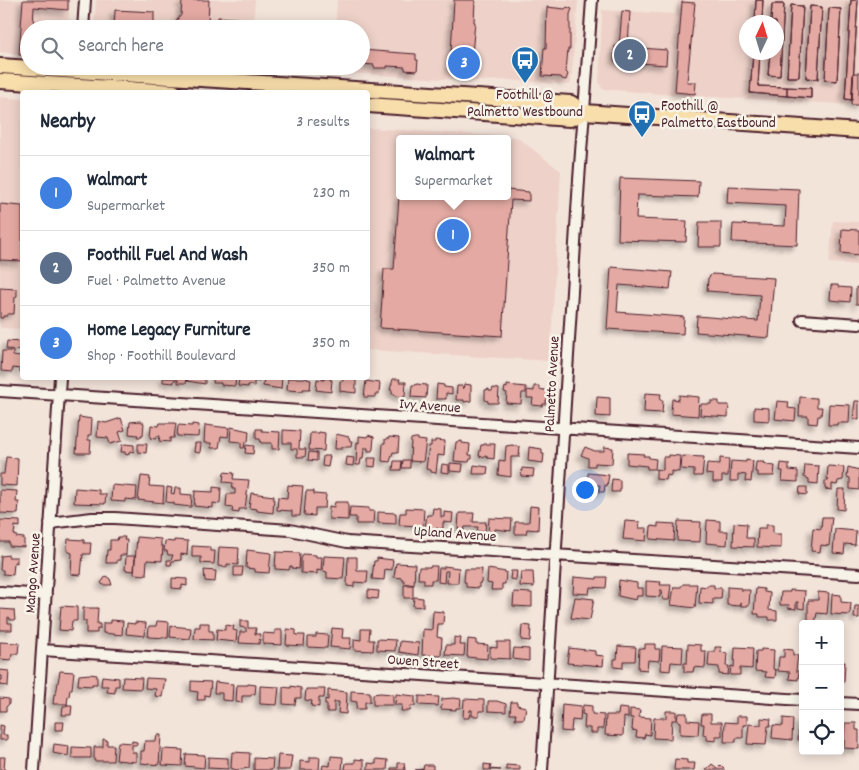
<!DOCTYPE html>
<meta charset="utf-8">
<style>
:root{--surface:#fff;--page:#f6f6f7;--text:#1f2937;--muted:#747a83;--line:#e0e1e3;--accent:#1f6fb2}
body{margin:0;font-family:Dekko,sans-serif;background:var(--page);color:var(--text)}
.controls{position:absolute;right:15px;bottom:15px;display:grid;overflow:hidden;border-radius:5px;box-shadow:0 2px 12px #0003}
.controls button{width:45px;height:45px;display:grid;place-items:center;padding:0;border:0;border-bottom:1px solid var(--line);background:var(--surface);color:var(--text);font:25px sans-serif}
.compass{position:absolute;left:739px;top:15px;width:45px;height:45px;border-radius:50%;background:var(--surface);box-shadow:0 2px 12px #0003;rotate:4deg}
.you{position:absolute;left:584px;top:489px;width:18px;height:18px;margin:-12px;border:4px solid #fff;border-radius:50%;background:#1a73e8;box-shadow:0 0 0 8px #1a73e833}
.badge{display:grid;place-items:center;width:32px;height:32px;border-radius:50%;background:var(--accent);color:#fff;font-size:16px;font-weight:700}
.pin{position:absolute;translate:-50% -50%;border:2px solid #fff;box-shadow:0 1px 5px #0006}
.popup{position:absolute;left:396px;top:135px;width:115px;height:65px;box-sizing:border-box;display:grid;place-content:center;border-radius:5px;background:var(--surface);filter:drop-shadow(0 1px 4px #0005);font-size:16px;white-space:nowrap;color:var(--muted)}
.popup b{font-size:19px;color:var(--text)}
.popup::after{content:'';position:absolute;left:50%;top:100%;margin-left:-10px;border:10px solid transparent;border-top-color:var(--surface)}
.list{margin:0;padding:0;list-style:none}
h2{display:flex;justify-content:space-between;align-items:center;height:65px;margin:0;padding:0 20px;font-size:21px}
h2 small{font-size:16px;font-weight:400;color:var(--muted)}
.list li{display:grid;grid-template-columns:32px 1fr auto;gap:15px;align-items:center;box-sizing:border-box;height:75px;padding:0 20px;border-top:1px solid var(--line)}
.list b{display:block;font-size:19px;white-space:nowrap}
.list p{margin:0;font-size:16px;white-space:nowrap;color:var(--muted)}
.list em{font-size:16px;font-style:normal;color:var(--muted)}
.icon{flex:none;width:28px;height:28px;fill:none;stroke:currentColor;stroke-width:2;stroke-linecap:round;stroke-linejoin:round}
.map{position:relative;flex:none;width:859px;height:770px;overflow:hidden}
.search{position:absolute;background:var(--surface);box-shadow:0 2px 12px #0003;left:20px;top:20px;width:350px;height:55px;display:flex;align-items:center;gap:12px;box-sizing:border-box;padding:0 18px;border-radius:28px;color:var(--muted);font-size:19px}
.panel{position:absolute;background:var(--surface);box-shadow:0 2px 12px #0003;left:20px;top:90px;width:350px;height:290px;border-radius:5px}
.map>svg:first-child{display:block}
</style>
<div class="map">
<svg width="859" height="770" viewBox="0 0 859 770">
<defs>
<filter id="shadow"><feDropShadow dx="-4" dy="4" stdDeviation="2.5" flood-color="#0004"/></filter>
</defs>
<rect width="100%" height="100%" fill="#f3e4da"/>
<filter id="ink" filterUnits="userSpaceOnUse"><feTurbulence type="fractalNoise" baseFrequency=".02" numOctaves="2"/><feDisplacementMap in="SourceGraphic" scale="10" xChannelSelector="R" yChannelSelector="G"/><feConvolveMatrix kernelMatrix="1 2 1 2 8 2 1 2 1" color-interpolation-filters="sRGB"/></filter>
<g filter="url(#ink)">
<path fill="#eed2c9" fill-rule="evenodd" d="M 0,0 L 70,0 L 68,29 L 29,29 L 29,56 L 0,52 Z
M 96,0 L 255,0 L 253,29 L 94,29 Z
M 337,0 L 578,0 L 571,84 L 566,85 L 509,80 L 478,81 L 442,79 L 332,72 L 332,66 L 361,66 L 361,29 L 335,29 Z
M 678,0 L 859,0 L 859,105 L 672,95 L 602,89 L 599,83 L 602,10 L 676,14 ZM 746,22 L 776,22 L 776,52 L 746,52 Z
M 174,66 L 251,66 L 251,71 Z
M 0,97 L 22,99 L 22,329 L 0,328 Z
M 368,128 L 517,137 L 561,171 L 550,361 L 368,350 ZM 399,139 L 507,139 L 507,196 L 399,196 Z
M 833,221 L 859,222 L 859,265 L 829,263 Z"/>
<path fill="#e3a9a2" stroke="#4a1f2b" filter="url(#shadow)" d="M 23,0 L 68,0 L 68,10 L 34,7 L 33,29 L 29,29 L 29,55 L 19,55 Z
M 182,0 L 209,0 L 208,25 L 175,23 L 181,15 Z
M 454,0 L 475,0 L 474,22 L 475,22 L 471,65 L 472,71 L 471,73 L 450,70 Z
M 756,0 L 763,0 L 762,22 L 755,22 Z
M 756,0 L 763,0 L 762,22 L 755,22 Z
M 851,0 L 858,0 L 852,100 L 845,99 Z
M 851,0 L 858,0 L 852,100 L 845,99 Z
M 682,2 L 695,3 L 687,82 L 696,82 L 695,94 L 675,92 Z
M 772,4 L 784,4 L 780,76 L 768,75 L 770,52 L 776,52 L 776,22 L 771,22 Z
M 772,4 L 784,4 L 780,76 L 768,75 L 770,52 L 776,52 L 776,22 L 771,22 Z
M 791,5 L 803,6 L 799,77 L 787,77 Z
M 791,5 L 803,6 L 799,77 L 787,77 Z
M 810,6 L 822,7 L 818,79 L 806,78 Z
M 810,6 L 822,7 L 818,79 L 806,78 Z
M 547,7 L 565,9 L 567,7 L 572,9 L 570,14 L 570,49 L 568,49 L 566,72 L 568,74 L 566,80 L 562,79 L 561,77 L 542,76 L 544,48 L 546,48 Z
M 829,8 L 841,9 L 837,81 L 825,80 Z
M 829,8 L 841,9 L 837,81 L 825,80 Z
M 115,10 L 154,12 L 154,29 L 114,29 Z
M 622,11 L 630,12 L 628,47 L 619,47 Z
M 218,17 L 248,19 L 247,29 L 217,29 Z
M 615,46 L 667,50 L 666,65 L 614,61 Z
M 361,50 L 416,54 L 416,60 L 418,60 L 417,71 L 405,70 L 405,67 L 387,66 L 387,68 L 374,68 L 374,65 L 361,64 Z
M 753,52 L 760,52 L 758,86 L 811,88 L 811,98 L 750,93 Z
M 753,52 L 760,52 L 758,86 L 787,87 L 787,96 L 750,93 Z
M 853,73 L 859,73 L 859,105 L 851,105 Z
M 787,87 L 811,88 L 811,98 L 787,96 Z
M 620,178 L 699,181 L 698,197 L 637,195 L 636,219 L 687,221 L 686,242 L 618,240 Z
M 728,186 L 799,189 L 797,245 L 732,242 L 733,224 L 785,226 L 786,206 L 727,203 Z
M 507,190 L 529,192 L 529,201 L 511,200 L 502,336 L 380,328 L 384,269 L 394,269 L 399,196 L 507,196 Z
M 0,204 L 22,206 L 22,261 L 0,260 Z
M 699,222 L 721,222 L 721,247 L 698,247 Z
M 842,229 L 859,230 L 859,255 L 841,253 Z
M 611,267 L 672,272 L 670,289 L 619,285 L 617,312 L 684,317 L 683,334 L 607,329 Z
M 712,274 L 774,278 L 769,338 L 696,332 L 697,316 L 758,321 L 760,295 L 707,291 L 708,278 Z
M 831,285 L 838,285 L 838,287 L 851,288 L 850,302 L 830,300 Z
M 856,287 L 859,288 L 859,304 L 856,304 Z
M 0,288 L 17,289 L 17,296 L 15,297 L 14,314 L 7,314 L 7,316 L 3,316 L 3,318 L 0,318 Z
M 7,341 L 22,342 L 21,350 L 6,349 Z
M 2,351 L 13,351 L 13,356 L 21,357 L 21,352 L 22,352 L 22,372 L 20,372 L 20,369 L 13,368 L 12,372 L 1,371 Z
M 163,378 L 187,378 L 186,383 L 178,383 L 178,380 L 174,380 L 174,383 L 163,382 Z
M 188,378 L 205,378 L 205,384 L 187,381 Z
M 213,378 L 236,378 L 235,386 L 221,385 L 221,383 L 213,383 Z
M 239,378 L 259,378 L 259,382 L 254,381 L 254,386 L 248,385 L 248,387 L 238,386 Z
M 264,378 L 282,378 L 281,389 L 263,386 Z
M 288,378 L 307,378 L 307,379 L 311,380 L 310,389 L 303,389 L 303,391 L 287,390 Z
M 324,378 L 331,378 L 330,380 L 332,380 L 331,392 L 316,390 L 317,379 L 324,380 Z
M 343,378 L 356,378 L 356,393 L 340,391 L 340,381 L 343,381 Z
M 393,379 L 400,379 L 399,382 L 406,382 L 405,397 L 395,396 L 395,394 L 392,394 L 392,390 L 390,390 Z
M 366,381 L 380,383 L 379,394 L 375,394 L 375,397 L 364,397 Z
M 416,384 L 427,385 L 426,398 L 411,397 L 412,385 L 416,385 Z
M 437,384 L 444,385 L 444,387 L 452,388 L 452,394 L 446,393 L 446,399 L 436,399 Z
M 464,384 L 471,385 L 471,401 L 464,402 L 464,400 L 456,400 L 457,386 L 462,386 L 463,389 Z
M 507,385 L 526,387 L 526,393 L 522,393 L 521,404 L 506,403 L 507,393 L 504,392 L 505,387 L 507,388 Z
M 534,386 L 539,386 L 539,389 L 549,391 L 548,400 L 546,400 L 546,404 L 543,404 L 542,406 L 532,405 L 533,398 L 527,398 L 527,390 L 534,391 Z
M 493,388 L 499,389 L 498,403 L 488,403 L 488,401 L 485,400 L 485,390 L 489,389 L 489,391 L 492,391 Z
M 645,393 L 661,394 L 660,400 L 663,400 L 662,413 L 644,412 Z
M 679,395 L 699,397 L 698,416 L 671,414 L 672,399 L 679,400 Z
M 597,397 L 610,398 L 610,417 L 596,416 Z
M 800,397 L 817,398 L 817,407 L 822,407 L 821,416 L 818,416 L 817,424 L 808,423 L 808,416 L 799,416 Z
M 711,401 L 719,401 L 719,405 L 729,405 L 728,417 L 700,415 L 701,404 L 711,404 Z
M 777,401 L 789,402 L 788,408 L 796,409 L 795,421 L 775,419 Z
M 855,401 L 859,401 L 859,420 L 853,419 Z
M 829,404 L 850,405 L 849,423 L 837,423 L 837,425 L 828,425 Z
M 754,407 L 769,408 L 769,421 L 754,420 Z
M 79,417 L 92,419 L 91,435 L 88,435 L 88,440 L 91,440 L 90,453 L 76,453 Z
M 121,418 L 125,430 L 119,432 L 122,441 L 110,444 L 108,438 L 97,437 L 98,421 L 106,423 Z
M 140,421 L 144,423 L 143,435 L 141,435 L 141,437 L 137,437 L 138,435 L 129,434 L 130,422 Z
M 160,423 L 176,423 L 174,438 L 170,438 L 170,442 L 159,441 L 160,436 L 157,436 L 156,439 L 150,438 L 151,425 L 159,426 Z
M 192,424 L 199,425 L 198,437 L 177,436 L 178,425 L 192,426 Z
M 205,425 L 229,428 L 228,437 L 221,436 L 219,448 L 211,448 L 211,443 L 204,443 Z
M 231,427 L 249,431 L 248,442 L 245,442 L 244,448 L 241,448 L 241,442 L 230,441 Z
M 256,429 L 262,429 L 262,431 L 280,432 L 279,449 L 272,449 L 272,443 L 261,443 L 260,439 L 256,439 Z
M 283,430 L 300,431 L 299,449 L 306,449 L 305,457 L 297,457 L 297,449 L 291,449 L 291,443 L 283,443 Z
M 319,432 L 325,433 L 324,451 L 309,450 L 310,433 L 319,433 Z
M 336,434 L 349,437 L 350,441 L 352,441 L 351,447 L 342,447 L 342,449 L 335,449 Z
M 368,435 L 374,437 L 373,449 L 372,451 L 368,451 L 368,448 L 364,448 L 363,459 L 361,459 L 360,465 L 356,465 L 357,442 L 359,443 L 359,436 L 367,437 Z
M 389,437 L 399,438 L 398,453 L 393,452 L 390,462 L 382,461 L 383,443 L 385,443 L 385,439 L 388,439 Z
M 415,438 L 418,438 L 418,440 L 426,441 L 423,462 L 410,461 L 411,439 Z
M 435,440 L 445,441 L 444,456 L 438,455 L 436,473 L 431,472 L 431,470 L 426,469 L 429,446 L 431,446 L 431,442 L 435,442 Z
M 462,441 L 462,443 L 470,444 L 469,455 L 472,455 L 472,459 L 470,459 L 469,462 L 467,462 L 454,461 L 456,442 Z
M 195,443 L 201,443 L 200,453 L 194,452 Z
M 125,444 L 134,445 L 134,452 L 130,451 L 128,455 L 125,454 L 125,452 L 121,452 L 122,445 Z
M 138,444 L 147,444 L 146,453 L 138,452 Z
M 484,444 L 495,444 L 494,459 L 487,458 L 487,456 L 484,456 L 484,457 L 479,456 L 481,445 L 484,445 Z
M 246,445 L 254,446 L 253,454 L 245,453 Z
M 512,445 L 520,447 L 519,457 L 511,457 L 511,477 L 498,475 L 499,460 L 505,461 L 506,446 Z
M 529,447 L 542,449 L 542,454 L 544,454 L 543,463 L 528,461 Z
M 585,447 L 595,451 L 604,451 L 604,447 L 613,448 L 612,464 L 595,463 L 595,466 L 588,466 L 588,458 L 581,455 Z
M 309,452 L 317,453 L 317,461 L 308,460 Z
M 627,453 L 644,454 L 643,456 L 649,456 L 649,458 L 656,459 L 655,469 L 647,469 L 647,466 L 627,464 Z
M 669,455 L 680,456 L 679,472 L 671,471 L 671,476 L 667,475 L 666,480 L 656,479 L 656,469 L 663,470 L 663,457 L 669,457 Z
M 323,456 L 330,456 L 328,467 L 322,466 Z
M 682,456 L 704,457 L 702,476 L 694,476 L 694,470 L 681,469 Z
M 6,457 L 18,458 L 17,486 L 0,485 L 0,474 L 4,474 Z
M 347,457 L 354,458 L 353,466 L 346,465 Z
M 368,458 L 376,458 L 375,467 L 368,466 Z
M 720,458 L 729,459 L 728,476 L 722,476 L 722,482 L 713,482 L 713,475 L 706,474 L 707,463 L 720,464 Z
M 403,460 L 410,460 L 410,468 L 402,468 Z
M 746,460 L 753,461 L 751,482 L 745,481 L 746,475 L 738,474 L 738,481 L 730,481 L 731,461 L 746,462 Z
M 394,461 L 402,461 L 401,470 L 393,470 Z
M 756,462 L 764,462 L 763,463 L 767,464 L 767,465 L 775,466 L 774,476 L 758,476 L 758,472 L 755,472 Z
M 450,463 L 463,464 L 462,472 L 450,471 Z
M 781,463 L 789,464 L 789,470 L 798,471 L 798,482 L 782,481 L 783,471 L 780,471 Z
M 442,464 L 449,465 L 449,473 L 441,472 Z
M 474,465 L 488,467 L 487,474 L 473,474 Z
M 805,465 L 819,466 L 818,484 L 809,483 L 809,479 L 804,477 Z
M 828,466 L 844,467 L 843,480 L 838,481 L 837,485 L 832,484 L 832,490 L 825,489 L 825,481 L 829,480 L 827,479 Z
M 848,467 L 859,470 L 859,490 L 850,489 L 850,478 L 847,477 Z
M 522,468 L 534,469 L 533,477 L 521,476 Z
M 224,472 L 234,473 L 233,479 L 249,480 L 245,509 L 239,509 L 239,513 L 232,512 L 233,508 L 226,507 L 227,494 L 235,494 L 235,489 L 232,489 L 233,483 L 223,482 Z
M 588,473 L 609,475 L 607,486 L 605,485 L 604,492 L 599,492 L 600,485 L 595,485 L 595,491 L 587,490 Z
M 141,476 L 150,477 L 149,486 L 164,487 L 163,503 L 138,500 Z
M 612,479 L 620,480 L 620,492 L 611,492 Z
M 112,485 L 137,487 L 136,500 L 125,499 L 125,502 L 111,501 Z
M 288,485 L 303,486 L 300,516 L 292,516 L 292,511 L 277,510 L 278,497 L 287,498 Z
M 167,487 L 172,488 L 171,493 L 174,494 L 175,488 L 181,488 L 181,494 L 192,495 L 191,507 L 174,505 L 174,503 L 166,502 Z
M 213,487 L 221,488 L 220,504 L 213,503 L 213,508 L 194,506 L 195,491 L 213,492 Z
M 800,487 L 807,487 L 807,495 L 799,494 Z
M 75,488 L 99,490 L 99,494 L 106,494 L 105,504 L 74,503 Z
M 838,489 L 845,489 L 844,510 L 837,509 Z
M 0,490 L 17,491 L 16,502 L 19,502 L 18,514 L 0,513 Z
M 306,491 L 314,491 L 314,494 L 326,495 L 325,508 L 315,508 L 315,516 L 304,515 Z
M 251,493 L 274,496 L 273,513 L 257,511 L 257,509 L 249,508 Z
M 335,502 L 348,502 L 348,520 L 329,519 L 329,506 L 334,507 Z
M 530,506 L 539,507 L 538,530 L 527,529 L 526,534 L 515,534 L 515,522 L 529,522 Z
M 350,507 L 369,508 L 369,511 L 374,511 L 373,524 L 356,524 L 356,517 L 349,517 Z
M 406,508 L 424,509 L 423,526 L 399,525 L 400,513 L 406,513 Z
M 433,508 L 441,509 L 441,517 L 444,517 L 444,512 L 453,513 L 452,523 L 443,522 L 443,529 L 425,527 L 427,515 L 432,515 Z
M 378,512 L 396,513 L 396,524 L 378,523 Z
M 459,513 L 474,513 L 473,522 L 486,522 L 485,532 L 477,531 L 478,527 L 465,527 L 464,530 L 458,529 Z
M 822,517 L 832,517 L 829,546 L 821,545 L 820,552 L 811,551 L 813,528 L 821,529 Z
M 489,518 L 512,519 L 511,531 L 495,529 L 495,532 L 488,532 Z
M 0,520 L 20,521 L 20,527 L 15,526 L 14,535 L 16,535 L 16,537 L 24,538 L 24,547 L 9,546 L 9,542 L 0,542 Z
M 707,520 L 720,521 L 720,531 L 728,531 L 727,545 L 706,543 Z
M 625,521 L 640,522 L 639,528 L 647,528 L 646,541 L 623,539 Z
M 678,521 L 701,522 L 700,542 L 677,541 Z
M 658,523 L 675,524 L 674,541 L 650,539 L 651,526 L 658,527 Z
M 734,523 L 747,524 L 746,538 L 754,538 L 754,547 L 733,546 Z
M 766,525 L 773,525 L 773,534 L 781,534 L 781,548 L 757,547 L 758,528 L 766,528 Z
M 835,529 L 856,531 L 855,545 L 845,544 L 844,554 L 833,553 Z
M 118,537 L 125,537 L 124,540 L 127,540 L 126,555 L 120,555 L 120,560 L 117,560 L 117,563 L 106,563 L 107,550 L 110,550 L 110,540 L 117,540 Z
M 137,537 L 161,539 L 161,546 L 163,546 L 162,561 L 147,560 L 146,575 L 134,574 Z
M 68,539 L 84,540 L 84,543 L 91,543 L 90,554 L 83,554 L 81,575 L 71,574 L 72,553 L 67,551 Z
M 174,540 L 188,541 L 187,555 L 181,554 L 181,560 L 172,561 L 171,565 L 167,565 L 167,560 L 171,560 L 173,555 L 168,555 L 167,551 L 164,551 L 165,541 L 174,542 Z
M 192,546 L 210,547 L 210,551 L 215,551 L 214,564 L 201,563 L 201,557 L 192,557 Z
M 219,547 L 239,548 L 238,565 L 227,564 L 227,567 L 218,566 Z
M 247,550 L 271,553 L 269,573 L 255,572 L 255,569 L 246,568 Z
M 276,552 L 300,553 L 299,569 L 292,568 L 292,566 L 290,566 L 289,570 L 275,569 Z
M 303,554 L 316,555 L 316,557 L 322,557 L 321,571 L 317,570 L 317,574 L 301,573 L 301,559 Z
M 9,555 L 8,557 L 17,557 L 17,563 L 14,562 L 13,575 L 3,574 L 3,570 L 0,570 L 1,556 Z
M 126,556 L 135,556 L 134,571 L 125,570 Z
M 324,556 L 345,557 L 343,579 L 327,578 L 327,572 L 323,571 Z
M 348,557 L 357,557 L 357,571 L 368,571 L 367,583 L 354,582 L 354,587 L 347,586 Z
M 377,558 L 393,560 L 392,570 L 385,569 L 384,580 L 372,579 L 374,561 L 377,561 Z
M 396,563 L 415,564 L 414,585 L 404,583 L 404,580 L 402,580 L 402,578 L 394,577 Z
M 430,566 L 437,566 L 436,580 L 431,580 L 431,584 L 424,584 L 424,579 L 418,579 L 419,567 L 430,567 Z
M 444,566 L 459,568 L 458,583 L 447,583 L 448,571 L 445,571 L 444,583 L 438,582 L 439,568 L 444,568 Z
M 234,567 L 243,567 L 242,576 L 234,576 Z
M 465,569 L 482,569 L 481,583 L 479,583 L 479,588 L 466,587 L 466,582 L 464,582 Z
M 488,569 L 506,572 L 505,584 L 502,584 L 502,590 L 491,590 L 492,584 L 487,583 Z
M 204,570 L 216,571 L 215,582 L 205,581 Z
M 511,571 L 517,571 L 516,580 L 510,579 Z
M 521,572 L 533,572 L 534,587 L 520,586 Z
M 106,576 L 110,579 L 112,585 L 103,585 L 101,583 Z
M 574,577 L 597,579 L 597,577 L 607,577 L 606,588 L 590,587 L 589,594 L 573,593 Z
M 172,578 L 187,579 L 187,586 L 182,585 L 182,589 L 172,588 Z
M 619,580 L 637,583 L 637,588 L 643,588 L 643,596 L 637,596 L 636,600 L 618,596 Z
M 646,581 L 661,582 L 660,585 L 671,585 L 669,600 L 663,600 L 662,590 L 660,590 L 660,597 L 646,596 Z
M 683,584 L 697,584 L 695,608 L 671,605 L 674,587 L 681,587 Z
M 404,585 L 413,585 L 413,598 L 404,598 Z
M 707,585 L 714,585 L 714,588 L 722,588 L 721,599 L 713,599 L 713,604 L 699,603 L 700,586 L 707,587 Z
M 727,587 L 741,588 L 741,590 L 750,590 L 749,606 L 741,606 L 741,603 L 740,602 L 740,606 L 727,605 Z
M 756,588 L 764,589 L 764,592 L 770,593 L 769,610 L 777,611 L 777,620 L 769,620 L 769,617 L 759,617 L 759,614 L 754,614 Z
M 368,590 L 379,591 L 378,599 L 368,598 Z
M 790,590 L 805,591 L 804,609 L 798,608 L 798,602 L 796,602 L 796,609 L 788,608 L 789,605 L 780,605 L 781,592 L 790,592 Z
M 514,592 L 532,593 L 532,607 L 513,606 Z
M 818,592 L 829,593 L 827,614 L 817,613 L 815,624 L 808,624 L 808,600 L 818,600 Z
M 832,594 L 841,595 L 841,602 L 851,603 L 850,615 L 831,614 Z
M 414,597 L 423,598 L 423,607 L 413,606 Z
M 575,597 L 594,599 L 590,620 L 571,618 Z
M 61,606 L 77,607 L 77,621 L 72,621 L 71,631 L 59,630 Z
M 855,606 L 859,606 L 859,618 L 854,618 Z
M 83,608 L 98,608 L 97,624 L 100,624 L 100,629 L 97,629 L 97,633 L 86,633 L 86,621 L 83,621 Z
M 0,609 L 14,610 L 15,620 L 10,620 L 10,618 L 8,617 L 8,623 L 12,623 L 12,630 L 0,630 Z
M 433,611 L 444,612 L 443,624 L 438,624 L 437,637 L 442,638 L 441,656 L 422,655 L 423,629 L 432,630 Z
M 111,620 L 123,621 L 122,635 L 103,633 L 103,623 L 111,623 Z
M 157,621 L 169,622 L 168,638 L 148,637 L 149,626 L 156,626 Z
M 240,621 L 248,621 L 248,628 L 256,628 L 255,634 L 260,634 L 259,644 L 239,643 L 240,632 L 246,632 L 246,628 L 240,627 Z
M 135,622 L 146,623 L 145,636 L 126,634 L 127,623 L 135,624 Z
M 200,623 L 209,623 L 209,631 L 213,631 L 213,640 L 194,639 L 195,627 L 200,627 Z
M 225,625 L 234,626 L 233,630 L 237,631 L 236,642 L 216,640 L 217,629 L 225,630 Z
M 522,625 L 531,626 L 530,641 L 521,640 Z
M 171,626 L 191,628 L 190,639 L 170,637 Z
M 332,628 L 343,629 L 342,638 L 351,638 L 350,649 L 330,647 Z
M 287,629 L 296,630 L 296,635 L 305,635 L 304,646 L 286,645 Z
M 361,629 L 370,629 L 369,640 L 374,640 L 373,651 L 354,650 L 354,639 L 361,640 Z
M 275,630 L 282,630 L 282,645 L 263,644 L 263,633 L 275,634 Z
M 316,634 L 328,635 L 327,648 L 308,647 L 308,637 L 316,637 Z
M 454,637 L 461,638 L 460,645 L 465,645 L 464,656 L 445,655 L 446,645 L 454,645 Z
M 377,639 L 396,640 L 395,651 L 377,650 Z
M 468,639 L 476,640 L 476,644 L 488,645 L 487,659 L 467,657 Z
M 400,641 L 419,643 L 418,655 L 399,652 Z
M 0,642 L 19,643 L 18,654 L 12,654 L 11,660 L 0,659 Z
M 497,642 L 510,642 L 510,659 L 490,658 L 490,647 L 497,648 Z
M 645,644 L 655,644 L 655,649 L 660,649 L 659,661 L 648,660 L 647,670 L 638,669 L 639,648 L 645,649 Z
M 688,644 L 701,645 L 701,651 L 706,651 L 705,668 L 694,667 L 693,672 L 684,672 L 684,663 L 687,663 Z
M 618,646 L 636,647 L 635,661 L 623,661 L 623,668 L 614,667 L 614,659 L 617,659 Z
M 662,646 L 683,647 L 682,663 L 671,662 L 670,671 L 661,670 Z
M 715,647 L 721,647 L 721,652 L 727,653 L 726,666 L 729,666 L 728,675 L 719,674 L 719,667 L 708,666 L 709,652 L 715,652 Z
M 735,647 L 753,648 L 752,669 L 740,668 L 740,675 L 730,675 L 731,666 L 734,667 Z
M 514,648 L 529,649 L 529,661 L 513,659 Z
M 569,648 L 595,651 L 595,655 L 604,656 L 603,666 L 567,663 Z
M 761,649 L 774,650 L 773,669 L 776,670 L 775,678 L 765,677 L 766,672 L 755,671 L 756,651 L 761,651 Z
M 784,649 L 793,650 L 793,655 L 798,655 L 796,671 L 799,671 L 798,680 L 789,679 L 790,672 L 778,671 L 779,657 L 784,657 Z
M 840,662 L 845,662 L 844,682 L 840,682 Z
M 0,670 L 9,671 L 8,686 L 0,685 L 0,680 L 2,680 L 2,676 L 0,676 Z
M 60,671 L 74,672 L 72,689 L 70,689 L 69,696 L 68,696 L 67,705 L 72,705 L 71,715 L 62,715 L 63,706 L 67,706 L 67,704 L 53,704 L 54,694 L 56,694 Z
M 90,674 L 97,675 L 97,684 L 92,684 L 92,686 L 78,685 L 79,675 Z
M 102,676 L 119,678 L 119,686 L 115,686 L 115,693 L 107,692 L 108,686 L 101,686 Z
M 123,677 L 142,678 L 141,689 L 122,688 Z
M 146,678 L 165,679 L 162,697 L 155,696 L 156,689 L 145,688 Z
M 191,681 L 211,682 L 210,691 L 209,696 L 205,695 L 205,700 L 197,700 L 198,692 L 191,691 Z
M 215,682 L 233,684 L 232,701 L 222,700 L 222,693 L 214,693 Z
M 248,684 L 256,685 L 255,694 L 251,694 L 251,696 L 242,696 L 242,703 L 236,702 L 237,685 L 248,685 Z
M 260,686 L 279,687 L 277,705 L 260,704 Z
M 291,686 L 301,688 L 301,698 L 296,698 L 295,705 L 283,704 L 283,687 L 291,688 Z
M 306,689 L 325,689 L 324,698 L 319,698 L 319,707 L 311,706 L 312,701 L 305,700 Z
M 328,690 L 347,692 L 346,714 L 338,713 L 339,702 L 334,702 L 334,712 L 327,712 L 327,704 L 325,704 L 325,699 L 328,700 Z
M 351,691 L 370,692 L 370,702 L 365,702 L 365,709 L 356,709 L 357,702 L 351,701 Z
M 380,693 L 393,694 L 393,705 L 373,705 L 373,694 Z
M 396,694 L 415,696 L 415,706 L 411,706 L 410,711 L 401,711 L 402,705 L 395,705 Z
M 419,696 L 439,697 L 438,706 L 419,705 Z
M 0,698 L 9,699 L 9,704 L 6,707 L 6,711 L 0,711 Z
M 454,698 L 461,699 L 460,708 L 456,708 L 456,710 L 441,709 L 442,699 Z
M 464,699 L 484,700 L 484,711 L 479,711 L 479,716 L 472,716 L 472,710 L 470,710 L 469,718 L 463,718 Z
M 488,701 L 497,701 L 506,704 L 506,712 L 488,711 Z
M 511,702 L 517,702 L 517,705 L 526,707 L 524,719 L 515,719 L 516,714 L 510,714 Z
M 562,704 L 581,706 L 580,721 L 572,720 L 571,732 L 561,731 Z
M 583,705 L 592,706 L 592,714 L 604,715 L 603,729 L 597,729 L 597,733 L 590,733 L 590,728 L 584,728 L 585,715 L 582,714 Z
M 619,708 L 628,709 L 628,718 L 624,717 L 623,736 L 605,735 L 606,715 L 618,715 Z
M 630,709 L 640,710 L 639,717 L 651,718 L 650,735 L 645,734 L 644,738 L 636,737 L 637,731 L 632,730 L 633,718 L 630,718 Z
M 666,711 L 676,711 L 676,720 L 672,720 L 671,739 L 653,738 L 654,718 L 666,718 Z
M 678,713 L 687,713 L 687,720 L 699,721 L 698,735 L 680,734 L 680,722 L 677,721 Z
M 702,714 L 711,714 L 711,722 L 722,722 L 722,736 L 716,736 L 716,741 L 707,740 L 707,736 L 703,735 L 704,724 L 701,724 Z
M 737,716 L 747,716 L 747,725 L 743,725 L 743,738 L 736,738 L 736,742 L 724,742 L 725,722 L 737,723 Z
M 761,718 L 771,719 L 770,726 L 768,726 L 766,745 L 747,744 L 749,724 L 761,725 Z
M 783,718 L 793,719 L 792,740 L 772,738 L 773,725 L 783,726 Z
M 799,720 L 803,720 L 803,740 L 798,740 Z
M 55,722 L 64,722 L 63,730 L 55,730 Z
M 845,723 L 856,723 L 856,730 L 859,730 L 859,749 L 844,748 Z
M 0,725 L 4,726 L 3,735 L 7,735 L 7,740 L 0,740 Z
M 157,735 L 161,735 L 159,765 L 141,763 L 141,751 L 144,751 L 145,741 L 156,741 Z
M 103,739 L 107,740 L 107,745 L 114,745 L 113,761 L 94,761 L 94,747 L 103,747 Z
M 132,741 L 137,742 L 137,745 L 132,745 L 132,752 L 136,753 L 136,762 L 116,760 L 118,742 L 132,743 Z
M 54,744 L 69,746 L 68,756 L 53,753 Z
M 72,747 L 91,748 L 91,758 L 72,758 Z
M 163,749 L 183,750 L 182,766 L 162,765 Z
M 232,752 L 250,753 L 249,768 L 236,770 L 231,768 Z
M 186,754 L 205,755 L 204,768 L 185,766 Z
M 278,755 L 292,756 L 290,770 L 277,770 Z
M 331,756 L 343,757 L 342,770 L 322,770 L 323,765 L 330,766 Z
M 0,757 L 5,757 L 4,770 L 0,770 Z
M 208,757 L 228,758 L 228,769 L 208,768 Z
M 310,757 L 320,757 L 319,770 L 300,770 L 300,761 L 310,762 Z
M 254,758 L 273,759 L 272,770 L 254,770 Z
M 355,759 L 364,760 L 364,770 L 345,770 L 346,763 L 355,763 Z
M 376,759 L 388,760 L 387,770 L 368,770 L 368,763 L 376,764 Z
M 675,759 L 687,760 L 687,763 L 695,763 L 694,770 L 674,770 Z
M 398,763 L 404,763 L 405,770 L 391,770 L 391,768 L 398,768 Z
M 484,764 L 491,765 L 490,769 L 501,770 L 484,770 Z
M 712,764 L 717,768 L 720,765 L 725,770 L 706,770 Z
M 424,765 L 433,765 L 433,770 L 415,770 L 423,769 Z
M 506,765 L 520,766 L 520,770 L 506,770 Z"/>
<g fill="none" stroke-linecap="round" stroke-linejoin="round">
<g stroke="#4a1f2b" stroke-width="14">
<path id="minor" d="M 83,29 L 85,0
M 802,320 L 859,324
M 0,391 L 859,448
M 50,523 L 92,518 L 115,518 L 290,530 L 347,542 L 859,574
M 0,592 L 46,595
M 42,650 L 803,700
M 840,703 L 859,704
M 34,770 L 60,378
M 542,770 L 579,180 L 592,0"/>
</g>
<g stroke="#4a1f2b" stroke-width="18">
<path id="major" d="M 0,66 L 571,103 L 584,112 L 859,131
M 0,81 L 174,92
M 368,105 L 570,119 L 584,112"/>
</g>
<use href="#minor" stroke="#f7f3e8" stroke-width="10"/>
<use href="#major" stroke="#f8deab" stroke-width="14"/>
</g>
</g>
<defs>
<g id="bus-pin" transform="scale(1.4375)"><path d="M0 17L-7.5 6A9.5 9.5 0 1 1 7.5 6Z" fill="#1f6fb2" stroke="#f7f3e8"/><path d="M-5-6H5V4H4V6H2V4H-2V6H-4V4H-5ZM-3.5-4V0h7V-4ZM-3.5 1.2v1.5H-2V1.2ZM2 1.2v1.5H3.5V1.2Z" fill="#fff"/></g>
</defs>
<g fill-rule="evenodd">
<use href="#bus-pin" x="525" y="60"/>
<use href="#bus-pin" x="642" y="114"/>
</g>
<g text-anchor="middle" stroke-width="5" stroke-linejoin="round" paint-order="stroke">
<g font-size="15" fill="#4a1f2b" stroke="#f7f3e8">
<text x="525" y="99">Foothill @<tspan x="525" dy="17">Palmetto Westbound</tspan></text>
<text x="661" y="110" text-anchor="start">Foothill @<tspan x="661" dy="17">Palmetto Eastbound</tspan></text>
</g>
<g font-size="15" fill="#4a1f2b" stroke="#f7f3e8">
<text transform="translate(551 384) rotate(-87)" y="5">Palmetto Avenue</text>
<text transform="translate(430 405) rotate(4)" y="5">Ivy Avenue</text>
<text transform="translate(455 533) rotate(4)" y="5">Upland Avenue</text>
<text transform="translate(32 573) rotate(-86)" y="5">Mango Avenue</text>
<text transform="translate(423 661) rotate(4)" y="5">Owen Street</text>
</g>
</g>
</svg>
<div class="controls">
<button>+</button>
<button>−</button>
<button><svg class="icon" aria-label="locate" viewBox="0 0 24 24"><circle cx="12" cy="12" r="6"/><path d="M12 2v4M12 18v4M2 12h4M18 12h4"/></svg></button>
</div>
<svg class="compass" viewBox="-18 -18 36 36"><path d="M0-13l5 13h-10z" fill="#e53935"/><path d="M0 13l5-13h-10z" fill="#747a83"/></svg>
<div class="you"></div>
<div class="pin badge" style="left:453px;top:235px;background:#3f7fe0">1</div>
<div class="popup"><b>Walmart</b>Supermarket</div>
<div class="pin badge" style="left:630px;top:55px;background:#5c6f8a">2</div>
<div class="pin badge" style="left:464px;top:63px;background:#3f7fe0">3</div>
<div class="search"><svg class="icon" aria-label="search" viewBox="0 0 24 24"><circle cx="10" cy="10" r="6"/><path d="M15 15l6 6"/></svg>Search here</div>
<section class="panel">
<h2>Nearby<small>3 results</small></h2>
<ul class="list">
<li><span class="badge" style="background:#3f7fe0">1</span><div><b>Walmart</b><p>Supermarket</p></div><em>230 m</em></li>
<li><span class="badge" style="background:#5c6f8a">2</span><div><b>Foothill Fuel And Wash</b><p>Fuel · Palmetto Avenue</p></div><em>350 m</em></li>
<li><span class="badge" style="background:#3f7fe0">3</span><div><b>Home Legacy Furniture</b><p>Shop · Foothill Boulevard</p></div><em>350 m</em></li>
</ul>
</section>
</div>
